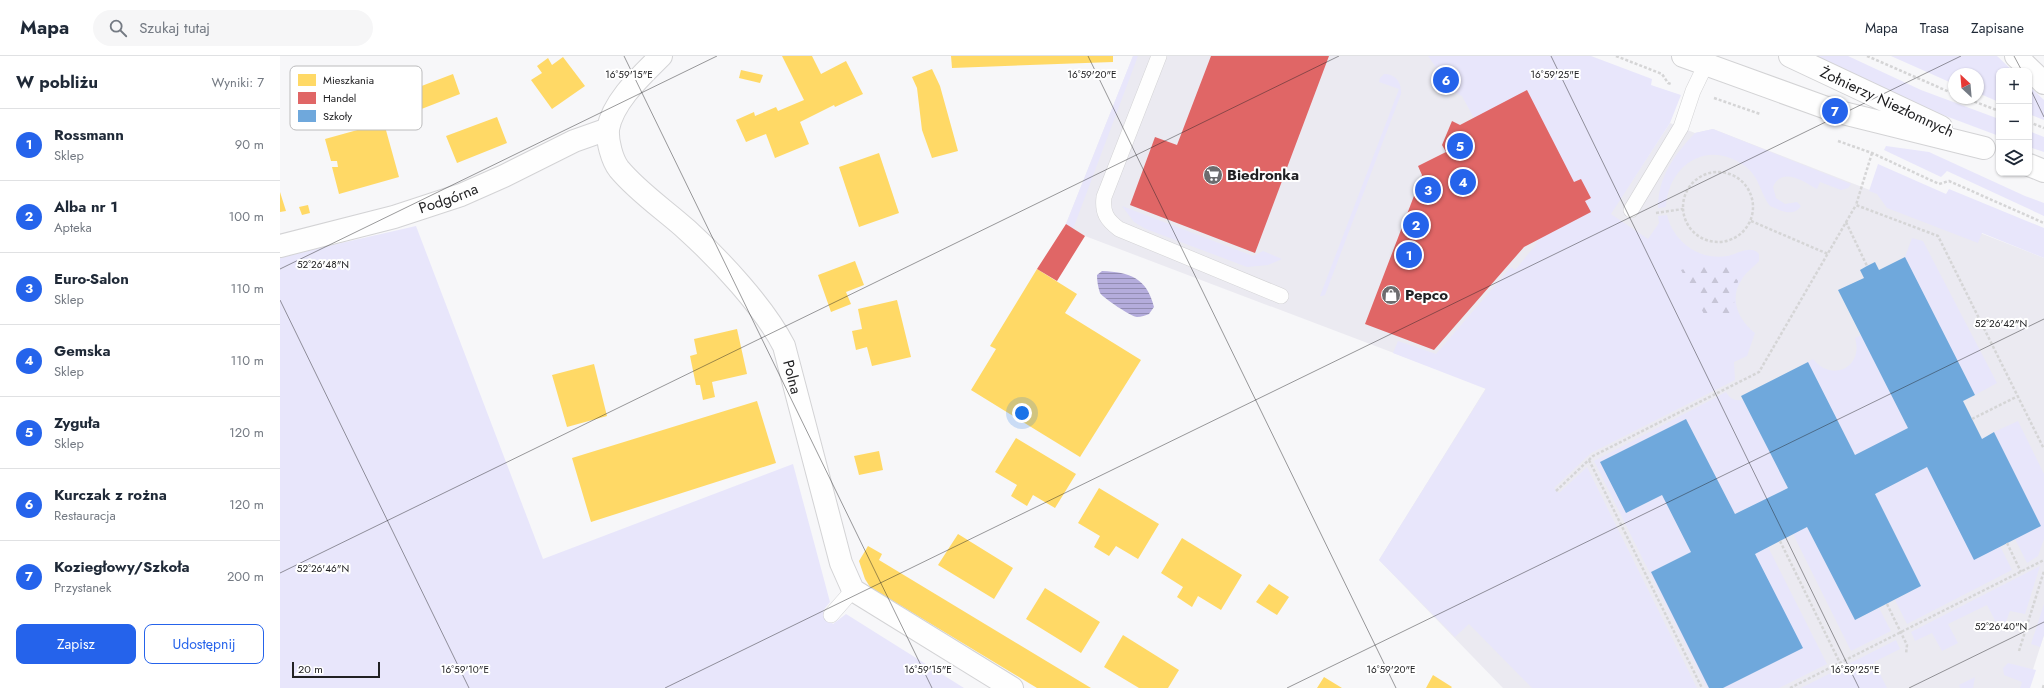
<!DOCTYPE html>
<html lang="pl">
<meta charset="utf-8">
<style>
:root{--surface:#fff;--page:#f6f6f7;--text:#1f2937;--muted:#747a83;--line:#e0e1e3;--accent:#2563eb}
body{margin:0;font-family:Jost,sans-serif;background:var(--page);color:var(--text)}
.controls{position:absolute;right:12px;top:12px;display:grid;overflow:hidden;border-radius:8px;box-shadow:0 1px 3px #0004}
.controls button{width:36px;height:36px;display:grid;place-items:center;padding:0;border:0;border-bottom:1px solid var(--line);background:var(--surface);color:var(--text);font:20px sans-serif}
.compass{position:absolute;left:1668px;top:12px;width:36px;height:36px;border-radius:50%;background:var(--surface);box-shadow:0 1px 3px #0004;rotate:334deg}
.scale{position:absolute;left:12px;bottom:10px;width:88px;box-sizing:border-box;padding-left:4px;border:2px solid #212123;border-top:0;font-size:11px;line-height:14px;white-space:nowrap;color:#212123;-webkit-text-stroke:3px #fff;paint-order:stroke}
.you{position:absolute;left:742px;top:357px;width:14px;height:14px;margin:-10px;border:3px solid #fff;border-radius:50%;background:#1a73e8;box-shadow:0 0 0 6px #1a73e833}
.badge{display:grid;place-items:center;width:26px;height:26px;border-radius:50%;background:var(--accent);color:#fff;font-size:13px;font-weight:700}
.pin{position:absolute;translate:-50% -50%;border:2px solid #fff;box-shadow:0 1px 4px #0006}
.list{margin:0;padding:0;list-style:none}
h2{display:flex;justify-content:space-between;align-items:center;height:52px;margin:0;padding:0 16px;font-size:17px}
h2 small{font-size:13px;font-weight:400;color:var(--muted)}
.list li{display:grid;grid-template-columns:26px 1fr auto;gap:12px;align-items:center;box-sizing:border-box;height:72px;padding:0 16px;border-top:1px solid var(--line)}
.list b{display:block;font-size:15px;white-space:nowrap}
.list p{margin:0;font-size:13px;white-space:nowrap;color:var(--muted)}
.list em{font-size:13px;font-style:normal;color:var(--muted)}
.actions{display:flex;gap:8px;padding:12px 16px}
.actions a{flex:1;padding:9px 0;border:1px solid var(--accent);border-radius:8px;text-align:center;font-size:14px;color:var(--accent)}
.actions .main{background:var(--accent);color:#fff}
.icon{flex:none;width:22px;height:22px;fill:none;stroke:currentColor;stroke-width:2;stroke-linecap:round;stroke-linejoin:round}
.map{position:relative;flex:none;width:1764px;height:632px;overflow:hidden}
header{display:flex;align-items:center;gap:24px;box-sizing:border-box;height:56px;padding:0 20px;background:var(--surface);border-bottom:1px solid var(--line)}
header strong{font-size:19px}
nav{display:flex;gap:22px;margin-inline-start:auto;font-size:14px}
.search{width:280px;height:36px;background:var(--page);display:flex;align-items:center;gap:10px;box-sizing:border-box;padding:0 14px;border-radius:22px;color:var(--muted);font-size:15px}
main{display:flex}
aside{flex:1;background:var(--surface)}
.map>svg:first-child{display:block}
</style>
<header>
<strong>Mapa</strong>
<div class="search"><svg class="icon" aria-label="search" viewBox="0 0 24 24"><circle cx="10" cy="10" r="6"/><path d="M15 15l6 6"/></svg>Szukaj tutaj</div>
<nav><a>Mapa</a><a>Trasa</a><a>Zapisane</a></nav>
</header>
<main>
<aside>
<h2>W pobliżu<small>Wyniki: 7</small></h2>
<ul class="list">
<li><span class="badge">1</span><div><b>Rossmann</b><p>Sklep</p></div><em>90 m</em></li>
<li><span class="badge">2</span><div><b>Alba nr 1</b><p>Apteka</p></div><em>100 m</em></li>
<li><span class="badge">3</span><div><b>Euro-Salon</b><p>Sklep</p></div><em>110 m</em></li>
<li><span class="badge">4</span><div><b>Gemska</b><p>Sklep</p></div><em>110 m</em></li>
<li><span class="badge">5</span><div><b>Zyguła</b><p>Sklep</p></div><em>120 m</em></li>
<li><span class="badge">6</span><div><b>Kurczak z rożna</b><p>Restauracja</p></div><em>120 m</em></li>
<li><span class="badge">7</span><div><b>Koziegłowy/Szkoła</b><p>Przystanek</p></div><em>200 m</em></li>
</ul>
<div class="actions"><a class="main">Zapisz</a><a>Udostępnij</a></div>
</aside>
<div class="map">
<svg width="1764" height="632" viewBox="0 0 1764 632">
<defs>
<pattern id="forest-firs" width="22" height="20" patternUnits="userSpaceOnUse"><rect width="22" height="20" fill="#e8e6fb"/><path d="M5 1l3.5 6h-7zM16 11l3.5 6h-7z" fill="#c7c5d7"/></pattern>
<pattern id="water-rules" width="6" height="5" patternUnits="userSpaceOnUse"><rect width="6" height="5" fill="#b4acdc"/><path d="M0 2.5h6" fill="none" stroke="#928cb2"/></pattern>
</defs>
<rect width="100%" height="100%" fill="#f7f7f9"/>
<path fill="#ebeaf1" d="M 853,0 L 1160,0 L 1301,202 L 1390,67 L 1415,77 L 1433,73 L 1764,202 L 1764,579 L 1747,632 L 1223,632 L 1099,504 L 1206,332 L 805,180 L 786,168 Z"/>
<path fill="#e8e6fb" d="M 853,0 L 858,0 L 793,173 L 786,168 Z
M 1148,0 L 1311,0 L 1372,23 L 1371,29 L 1401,39 L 1390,67 L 1331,158 L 1368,183 L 1379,167 L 1378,160 L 1387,159 C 1393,185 1419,205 1447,200 C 1456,199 1471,188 1479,198 L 1479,205 C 1474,211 1466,216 1462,223 C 1448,243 1459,265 1475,277 L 1467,300 L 1454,306 L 1455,324 L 1311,397 L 1274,432 L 1279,437 L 1307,411 L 1417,632 L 1252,632 L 1189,568 L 1175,581 L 1099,504 L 1206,333 L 1113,297 L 1118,285 L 1156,298 L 1231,211 L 1235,214 L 1254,191 L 1259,183 L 1182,40 L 1160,31 L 1155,10 Z
M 1534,0 L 1568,0 L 1641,34 L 1719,63 L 1719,80 L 1623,44 Z
M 1611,0 L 1717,0 L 1733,15 L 1719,15 L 1719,46 L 1698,37 L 1698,18 L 1674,18 L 1674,28 Z
M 1104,18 C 1116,18 1122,27 1121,38 L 1045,239 L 1042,240 L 1040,240 L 1119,33 L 1099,26 L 1100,22 Z
M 1749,30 L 1764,44 L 1764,64 L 1749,58 Z
M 1433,73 L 1571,128 L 1568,132 L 1561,134 L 1540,126 L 1537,133 C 1524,126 1502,110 1493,131 L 1496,142 L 1505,148 L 1517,146 L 1521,150 C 1513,162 1500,154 1490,150 C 1480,137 1480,122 1466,111 C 1429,82 1388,108 1386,151 L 1378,152 C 1378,121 1394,99 1415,77 Z
M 1749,75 L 1764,81 L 1764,96 L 1749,91 Z
M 1606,90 L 1649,96 L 1745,140 L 1764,147 L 1764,160 L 1667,115 L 1661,121 L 1604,94 Z
M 1598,108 L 1666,138 L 1669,133 L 1764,172 L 1764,202 L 1702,177 L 1698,187 L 1607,152 L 1597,138 L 1589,135 Z
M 842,150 L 973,200 L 983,195 L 1002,203 L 988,209 L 967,211 L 866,173 L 854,166 Z
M 136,170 L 263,503 L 513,408 L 550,546 L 543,555 L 553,568 L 566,558 L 684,632 L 0,632 L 0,201 Z
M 1632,182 L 1643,185 L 1717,327 L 1695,339 L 1625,201 Z
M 1581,279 L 1628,372 L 1575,399 L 1528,306 L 1533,303 C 1552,327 1584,311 1575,282 Z
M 1446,336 C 1450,343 1455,345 1463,344 L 1508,432 L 1455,458 L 1406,363 L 1320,406 L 1346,457 L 1382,439 L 1411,496 L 1371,516 L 1429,632 L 1427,632 L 1314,405 Z
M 1738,365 L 1764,418 L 1764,483 L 1758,500 L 1747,507 L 1735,483 L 1761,470 L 1714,376 Z
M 1647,411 L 1720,490 L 1732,514 L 1627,568 L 1615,544 L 1641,530 L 1595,438 Z
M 1527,471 L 1575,564 L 1599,552 L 1611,575 L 1571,595 L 1513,478 Z
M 1488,491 L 1547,608 L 1499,632 L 1443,632 L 1522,592 L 1475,498 Z
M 1760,510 L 1745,558 L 1730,555 L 1723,573 L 1719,572 L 1707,549 L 1668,568 L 1678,587 L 1662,595 L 1652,577 L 1635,585 L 1631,576 Z
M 1764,548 L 1764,579 L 1760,591 L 1751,588 Z
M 1616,584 L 1620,593 L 1594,606 L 1607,632 L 1521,632 Z
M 1728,607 L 1756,614 L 1750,632 L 1740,632 L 1742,626 L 1724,619 L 1723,612 Z
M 1695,621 L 1693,632 L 1680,632 L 1679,629 Z"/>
<path fill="url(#forest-firs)" d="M 1423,206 L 1445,209 L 1458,225 L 1454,244 L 1455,262 L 1425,260 L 1401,214 Z"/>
<path fill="url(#water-rules)" d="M 822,215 C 850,216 867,222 874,251 L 869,258 C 866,259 861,261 857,261 C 852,261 823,242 820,237 C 818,231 817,225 817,219 Z"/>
<path fill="#ffd966" d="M 502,0 L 532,0 L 541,18 L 566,5 L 583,38 L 555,51 L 554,49 L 520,66 L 529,88 L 495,102 L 486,78 L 466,86 L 456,64 L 474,56 L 475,60 L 496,51 L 498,55 L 524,44 Z
M 671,0 L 833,0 L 833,6 L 672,12 Z
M 283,1 L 305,30 L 272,53 L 251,24 L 262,17 L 257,10 L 268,2 L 272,9 Z
M 652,13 L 660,30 L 678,95 L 652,102 L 642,74 L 637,32 L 632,21 Z
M 461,14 L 483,19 L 480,27 L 459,22 Z
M 173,18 L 180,38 L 126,59 L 118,39 Z
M 107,27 L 119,63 L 104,67 L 119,121 L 59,138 L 52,111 L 58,111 L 57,105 L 51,105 L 45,83 L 81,73 L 72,35 Z
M 217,61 L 227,87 L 177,107 L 166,80 Z
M 599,97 L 619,157 L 579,171 L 559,111 Z
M 0,136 L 6,155 L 0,156 Z
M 28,149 L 30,157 L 22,159 L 19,151 Z
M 575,205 L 584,229 L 566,236 L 571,248 L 551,256 L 538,219 Z
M 757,213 L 797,238 L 785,257 L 861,304 L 800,401 L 691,334 L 716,293 L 710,290 Z
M 617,244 L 631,301 L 592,310 L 587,291 L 576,294 L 572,275 L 582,273 L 578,253 Z
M 457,273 L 467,318 L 432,326 L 435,341 L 423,344 L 420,329 L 416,329 L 410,300 L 417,298 L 414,283 Z
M 314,308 L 327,360 L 287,371 L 272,319 Z
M 477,345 L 496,407 L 311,466 L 292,402 Z
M 736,382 L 796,418 L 775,452 L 753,439 L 747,450 L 731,440 L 737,429 L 715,416 Z
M 599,395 L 603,414 L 579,419 L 574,400 Z
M 819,432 L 879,468 L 858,503 L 836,490 L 829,500 L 814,491 L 820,480 L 798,467 Z
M 678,478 L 733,512 L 714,543 L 658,509 Z
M 902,482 L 962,519 L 941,554 L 918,540 L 912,551 L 897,541 L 903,531 L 881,517 Z
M 588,490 L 602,498 L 599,504 L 811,632 L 757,632 L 590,531 L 585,523 L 579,505 Z
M 989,528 L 1009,541 L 997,559 L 976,546 Z
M 765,532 L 820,566 L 801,597 L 746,563 Z
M 843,579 L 899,614 L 888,632 L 859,632 L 824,611 Z
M 1153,619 L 1172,631 L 1171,632 L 1146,632 Z
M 1044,621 L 1062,632 L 1037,632 Z"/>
<path fill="#e06666" d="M 931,0 L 1049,0 L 975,197 L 850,149 L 875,81 L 897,89 Z
M 1247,34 L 1294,126 L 1301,123 L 1311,142 L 1305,145 L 1311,156 L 1244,191 L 1154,294 L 1085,268 L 1142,119 L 1138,110 L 1166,96 L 1162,89 L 1172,65 L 1180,69 Z
M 786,168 L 805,180 L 777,225 L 757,213 Z"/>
<path fill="#6fa8dc" d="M 1625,201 L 1695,339 L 1683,345 L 1702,383 L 1714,376 L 1761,470 L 1694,504 L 1647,411 L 1595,438 L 1641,530 L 1575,564 L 1527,471 L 1475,498 L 1523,592 L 1443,632 L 1429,632 L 1371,516 L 1411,496 L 1382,439 L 1346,457 L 1320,406 L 1406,363 L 1455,458 L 1508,432 L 1461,340 L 1528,306 L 1575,399 L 1628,372 L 1558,234 L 1584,222 L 1580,214 L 1587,210 L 1595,206 L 1599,214 Z"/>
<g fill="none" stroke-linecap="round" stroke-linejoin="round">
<g stroke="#d3d3d5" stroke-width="16">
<path id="lane" d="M 879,0 L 824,141 C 822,157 827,164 839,173 L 1001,240
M 1351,154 L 1401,71 L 1413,35 L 1426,8
M 551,559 L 573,534"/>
</g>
<g stroke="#d3d3d5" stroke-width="24">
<g id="street">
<path id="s1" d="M 381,0 C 362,19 333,45 328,73 C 327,85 332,104 339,113 C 359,137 385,154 407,174 C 440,204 484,251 504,290 L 561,507 L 573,534 L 732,632"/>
<path d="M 1736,0 L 1764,27"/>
<path id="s2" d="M 0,190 L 114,161 L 181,139 L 224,120 L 294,85 L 328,73"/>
</g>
</g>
<g stroke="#d3d3d5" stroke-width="24">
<path id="secondary" d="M 1403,0 L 1555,55 L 1704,92
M 1510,0 L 1661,71
M 1749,109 L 1764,115"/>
</g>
<path stroke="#d5d5d6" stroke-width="2.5" stroke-dasharray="3 2" stroke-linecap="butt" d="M 1336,0 L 1382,18 L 1388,27 L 1391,28
M 1587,0 L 1674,38
M 1434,42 L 1480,58
M 1685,42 L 1719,55
M 1749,66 L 1764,72
M 1558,85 L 1592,97 L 1659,128 L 1669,125 L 1764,167
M 1592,97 L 1576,149 L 1658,180 L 1764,393
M1403 151a35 35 0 1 1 70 0a35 35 0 1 1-70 0Z
M 1376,157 L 1403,153
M 1471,165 L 1548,198
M 1566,166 L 1587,210
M 1692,363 L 1738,340
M 1309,404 L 1422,632
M 1276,435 L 1313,400 L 1479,316 L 1576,149
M 1500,485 L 1560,607
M 1727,487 L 1741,516
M 1607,548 L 1627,589 L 1626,598
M 1739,595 L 1764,515
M 1510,632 L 1764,504
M 1763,632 L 1764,628"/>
<use href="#lane" stroke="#fefefe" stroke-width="15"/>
<use href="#street" stroke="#fefefe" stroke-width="22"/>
<use href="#secondary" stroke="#fefefe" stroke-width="22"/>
</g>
<path fill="none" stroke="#212123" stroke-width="1" stroke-opacity="0.45" d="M 344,0 L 652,632M 808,0 L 1116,632M 1271,0 L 1579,632M 1734,0 L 1742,15M 1749,30 L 1764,61M 0,213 L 437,0M 0,244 L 189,632M 0,517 L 1059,0M 385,632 L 1681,0M 1007,632 L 1764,263M 1629,632 L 1764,566"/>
<defs>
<g id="supermarket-disc" transform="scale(1)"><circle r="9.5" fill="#6c6c6e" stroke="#fff"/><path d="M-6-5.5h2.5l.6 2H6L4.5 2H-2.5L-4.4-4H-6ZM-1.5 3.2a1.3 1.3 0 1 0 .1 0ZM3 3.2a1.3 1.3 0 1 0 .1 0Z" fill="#fff"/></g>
<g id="shop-disc" transform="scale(1)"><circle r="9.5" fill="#6c6c6e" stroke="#fff"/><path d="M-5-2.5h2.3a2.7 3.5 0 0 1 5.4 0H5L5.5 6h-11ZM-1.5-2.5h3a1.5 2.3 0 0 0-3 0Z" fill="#fff"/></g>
</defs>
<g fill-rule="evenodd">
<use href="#supermarket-disc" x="933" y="119"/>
<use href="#shop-disc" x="1111" y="239"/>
</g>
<g text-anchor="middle" stroke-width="4" stroke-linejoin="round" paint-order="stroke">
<g font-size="15" fill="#212123" stroke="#fff">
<text transform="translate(1607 46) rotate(25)" y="5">Żołnierzy Niezłomnych</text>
<text dy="5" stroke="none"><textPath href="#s2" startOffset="175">Podgórna</textPath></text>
<text dy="5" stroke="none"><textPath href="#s1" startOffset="409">Polna</textPath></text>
</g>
<g font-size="15" font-weight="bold" fill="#212123" stroke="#fff" text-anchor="start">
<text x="947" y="124">Biedronka</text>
<text x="1125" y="244">Pepco</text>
</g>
</g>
<rect x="10" y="10" width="132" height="64" rx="6" fill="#fff" stroke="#bcbcbd" stroke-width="1"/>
<rect x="18" y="18" width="18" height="12" fill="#ffd966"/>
<rect x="18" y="36" width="18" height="12" fill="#e06666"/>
<rect x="18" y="54" width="18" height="12" fill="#6fa8dc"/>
<g font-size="11" fill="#212123">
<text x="43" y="28">Mieszkania</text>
<text x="43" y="46">Handel</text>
<text x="43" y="64">Szkoły</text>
</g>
<g font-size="10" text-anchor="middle" fill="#212123" stroke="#fff" stroke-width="4" stroke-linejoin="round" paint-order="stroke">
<text x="349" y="22">16°59'15"E</text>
<text x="812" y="22">16°59'20"E</text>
<text x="1275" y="22">16°59'25"E</text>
<text x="43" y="212">52°26'48"N</text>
<text x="1721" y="271">52°26'42"N</text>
<text x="43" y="516">52°26'46"N</text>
<text x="1721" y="574">52°26'40"N</text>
<text x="185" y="617">16°59'10"E</text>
<text x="648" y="617">16°59'15"E</text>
<text x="1111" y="617">16°59'20"E</text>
<text x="1575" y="617">16°59'25"E</text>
</g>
</svg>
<div class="controls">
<button>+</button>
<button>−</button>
<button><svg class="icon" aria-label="layers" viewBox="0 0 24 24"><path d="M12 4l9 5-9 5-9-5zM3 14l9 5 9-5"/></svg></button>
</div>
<svg class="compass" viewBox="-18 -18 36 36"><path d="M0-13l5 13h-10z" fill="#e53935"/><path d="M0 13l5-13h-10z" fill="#747a83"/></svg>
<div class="scale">20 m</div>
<div class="you"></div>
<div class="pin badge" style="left:1129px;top:199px">1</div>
<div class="pin badge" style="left:1136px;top:169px">2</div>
<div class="pin badge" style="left:1148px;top:134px">3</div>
<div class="pin badge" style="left:1183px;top:126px">4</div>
<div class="pin badge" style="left:1180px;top:90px">5</div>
<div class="pin badge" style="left:1166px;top:24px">6</div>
<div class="pin badge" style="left:1555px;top:55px">7</div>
</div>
</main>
